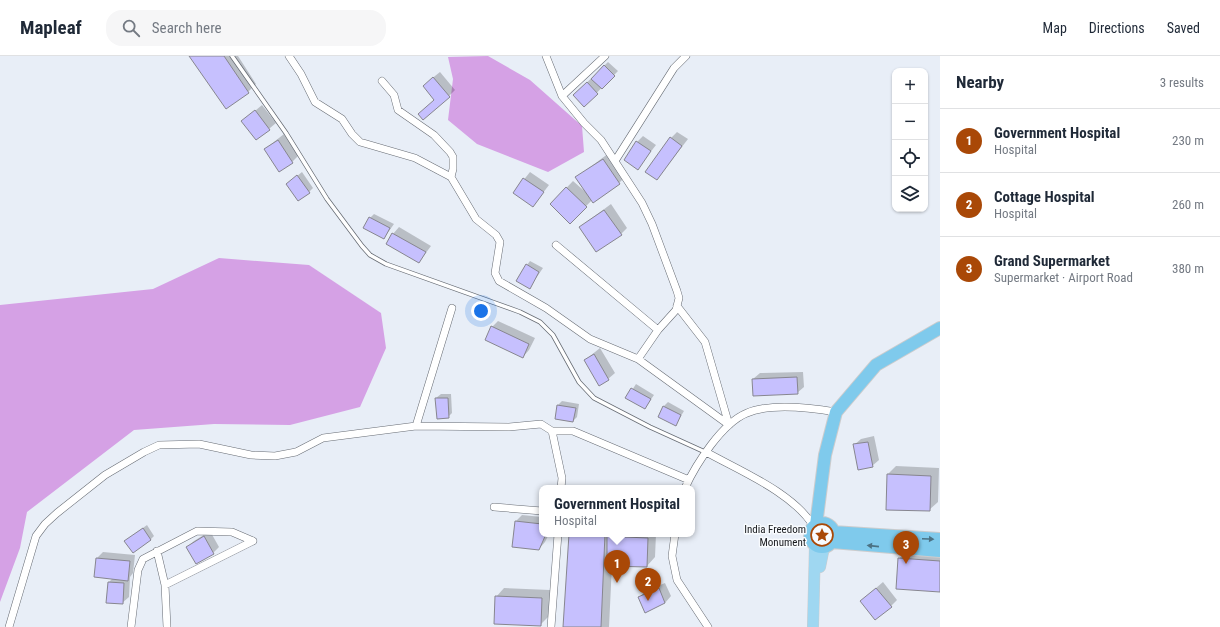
<!DOCTYPE html>
<meta charset="utf-8">
<style>
:root{--surface:#fff;--page:#f6f6f7;--text:#1f2937;--muted:#747a83;--line:#e0e1e3;--accent:#a94807}
body{margin:0;font-family:"Roboto Condensed",sans-serif;background:var(--page);color:var(--text)}
.controls{position:absolute;right:12px;top:12px;display:grid;overflow:hidden;border-radius:8px;box-shadow:0 1px 3px #0004}
.controls button{width:36px;height:36px;display:grid;place-items:center;padding:0;border:0;border-bottom:1px solid var(--line);background:var(--surface);color:var(--text);font:20px sans-serif}
.you{position:absolute;left:481px;top:255px;width:14px;height:14px;margin:-10px;border:3px solid #fff;border-radius:50%;background:#1a73e8;box-shadow:0 0 0 6px #1a73e833}
.badge{display:grid;place-items:center;width:26px;height:26px;border-radius:50%;background:var(--accent);color:#fff;font-size:13px;font-weight:700}
.pin{position:absolute;translate:-50% -33px;filter:drop-shadow(0 1px 2px #0008)}
.pin::after{content:'';position:absolute;top:21px;width:14px;height:12px;background:inherit;clip-path:polygon(0 0,100% 0,50% 100%)}
.popup{position:absolute;left:539px;top:429px;width:156px;height:52px;box-sizing:border-box;display:grid;place-content:center;border-radius:8px;background:var(--surface);filter:drop-shadow(0 1px 3px #0005);font-size:13px;white-space:nowrap;color:var(--muted)}
.popup b{font-size:15px;color:var(--text)}
.popup::after{content:'';position:absolute;left:50%;top:100%;margin-left:-8px;border:8px solid transparent;border-top-color:var(--surface)}
.list{margin:0;padding:0;list-style:none}
h2{display:flex;justify-content:space-between;align-items:center;height:52px;margin:0;padding:0 16px;font-size:17px}
h2 small{font-size:13px;font-weight:400;color:var(--muted)}
.list li{display:grid;grid-template-columns:26px 1fr auto;gap:12px;align-items:center;box-sizing:border-box;height:64px;padding:0 16px;border-top:1px solid var(--line)}
.list b{display:block;font-size:15px;white-space:nowrap}
.list p{margin:0;font-size:13px;white-space:nowrap;color:var(--muted)}
.list em{font-size:13px;font-style:normal;color:var(--muted)}
.icon{flex:none;width:22px;height:22px;fill:none;stroke:currentColor;stroke-width:2;stroke-linecap:round;stroke-linejoin:round}
.map{position:relative;flex:none;width:940px;height:571px;overflow:hidden}
header{display:flex;align-items:center;gap:24px;box-sizing:border-box;height:56px;padding:0 20px;background:var(--surface);border-bottom:1px solid var(--line)}
header strong{font-size:19px}
nav{display:flex;gap:22px;margin-inline-start:auto;font-size:14px}
.search{width:280px;height:36px;background:var(--page);display:flex;align-items:center;gap:10px;box-sizing:border-box;padding:0 14px;border-radius:16px;color:var(--muted);font-size:15px}
main{display:flex}
aside{flex:1;background:var(--surface)}
.map>svg:first-child{display:block}
</style>
<header>
<strong>Mapleaf</strong>
<div class="search"><svg class="icon" aria-label="search" viewBox="0 0 24 24"><circle cx="10" cy="10" r="6"/><path d="M15 15l6 6"/></svg>Search here</div>
<nav><a>Map</a><a>Directions</a><a>Saved</a></nav>
</header>
<main>
<div class="map">
<svg width="940" height="571" viewBox="0 0 940 571">
<rect width="100%" height="100%" fill="#e8eef7"/>
<path fill="#d5a1e5" d="M 488,0 L 530,24 L 582,70 L 584,96 L 548,116 L 477,88 L 448,64 L 453,23 L 448,1 Z
M 219,202 L 309,209 L 381,257 L 386,292 L 360,351 L 290,369 L 214,368 L 134,374 L 27,456 L 20,492 L 0,546 L 0,249 L 153,233 Z"/>
<path fill="#0003" d="M 190,0 L 238,0 L 256,28 L 248,36 Z
M 608,6 L 618,15 L 584,50 L 574,39 Z
M 440,16 L 455,34 L 449,40 L 435,43 L 430,24 Z
M 262,49 L 276,67 L 257,83 L 243,65 Z
M 677,76 L 688,83 L 657,123 L 671,82 Z
M 284,78 L 298,100 L 292,106 L 265,93 Z
M 643,80 L 656,89 L 638,112 L 637,86 Z
M 609,97 L 625,121 L 619,127 L 592,144 L 570,167 L 551,148 L 573,125 L 589,139 L 577,121 Z
M 302,116 L 313,132 L 309,136 L 287,128 Z
M 530,116 L 549,129 L 533,150 L 514,136 Z
M 611,148 L 627,172 L 621,178 L 580,171 Z
M 374,158 L 394,168 L 384,182 L 370,162 Z
M 399,171 L 431,190 L 419,206 L 393,178 Z
M 530,205 L 543,212 L 529,232 L 527,209 Z
M 498,265 L 535,282 L 529,294 L 523,301 L 492,271 Z
M 600,292 L 615,317 L 608,323 L 585,304 Z
M 803,316 L 804,331 L 797,337 L 753,323 L 760,317 Z
M 636,328 L 654,339 L 645,352 L 627,342 Z
M 441,338 L 451,338 L 452,357 L 448,361 L 436,342 Z
M 562,345 L 579,348 L 577,361 L 573,365 L 558,349 Z
M 668,346 L 684,355 L 676,368 L 664,350 Z
M 874,380 L 879,404 L 872,410 L 854,389 L 861,383 Z
M 896,410 L 939,412 L 938,446 L 929,454 L 888,418 Z
M 522,459 L 542,461 L 542,478 L 549,478 L 545,486 L 539,493 L 516,465 Z
M 147,469 L 154,480 L 150,484 L 125,485 Z
M 210,475 L 219,491 L 213,497 L 187,491 L 194,485 Z
M 570,478 L 656,478 L 655,501 L 647,510 L 612,509 L 609,571 L 564,571 Z
M 907,494 L 940,496 L 940,535 L 899,503 Z
M 103,496 L 135,499 L 133,517 L 130,521 L 129,541 L 122,547 L 108,527 L 113,522 L 95,521 L 97,502 Z
M 883,526 L 897,544 L 891,550 L 861,545 Z
M 665,527 L 671,540 L 665,547 L 639,542 L 645,535 Z
M 504,532 L 550,534 L 549,560 L 540,569 L 496,541 Z"/>
<path fill="#c6c0fe" stroke="#87868f" d="M 189,0 L 224,0 L 249,37 L 226,53 Z
M 604,9 L 615,20 L 602,33 L 591,23 Z
M 433,21 L 450,41 L 423,64 L 418,58 L 434,44 L 423,30 Z
M 587,26 L 598,38 L 584,51 L 573,39 Z
M 255,54 L 270,74 L 256,84 L 241,65 Z
M 670,81 L 682,90 L 657,124 L 645,116 Z
M 278,84 L 293,107 L 279,116 L 264,93 Z
M 636,85 L 651,95 L 638,114 L 624,104 Z
M 603,103 L 620,128 L 593,147 L 575,121 Z
M 297,119 L 310,137 L 298,145 L 286,128 Z
M 523,122 L 544,136 L 533,151 L 513,137 Z
M 566,131 L 587,151 L 570,168 L 550,148 Z
M 604,154 L 622,179 L 596,196 L 579,171 Z
M 369,161 L 390,172 L 384,183 L 363,172 Z
M 392,177 L 426,196 L 419,207 L 386,188 Z
M 526,208 L 539,216 L 530,233 L 516,225 Z
M 491,270 L 529,288 L 523,302 L 485,284 Z
M 594,298 L 609,324 L 599,330 L 584,304 Z
M 797,321 L 798,338 L 753,340 L 752,323 Z
M 631,332 L 651,343 L 645,353 L 625,342 Z
M 435,342 L 448,342 L 449,362 L 437,363 Z
M 557,349 L 576,352 L 573,366 L 555,363 Z
M 663,350 L 681,359 L 676,370 L 658,361 Z
M 868,386 L 873,411 L 858,414 L 853,388 Z
M 887,418 L 931,420 L 930,455 L 886,454 Z
M 515,465 L 542,468 L 542,478 L 546,478 L 539,494 L 512,491 Z
M 143,472 L 151,484 L 133,497 L 124,485 Z
M 569,478 L 605,478 L 601,571 L 563,571 Z
M 607,478 L 626,478 L 625,481 L 648,482 L 647,511 L 607,510 Z
M 204,480 L 214,498 L 196,508 L 186,491 Z
M 96,502 L 130,505 L 128,525 L 94,521 Z
M 898,502 L 940,505 L 940,536 L 896,533 Z
M 108,526 L 124,527 L 123,548 L 106,547 Z
M 659,532 L 665,547 L 645,557 L 638,541 Z
M 876,532 L 892,551 L 875,564 L 860,545 Z
M 495,540 L 542,542 L 541,570 L 494,568 Z"/>
<g fill="none" stroke-linecap="round" stroke-linejoin="round">
<g stroke="#676c74" stroke-width="5">
<path id="service" d="M 232,0 L 286,77 L 327,143 L 362,190 L 370,199 L 386,208 L 520,256 L 540,266 L 553,279 L 579,326 L 594,342 L 650,371 L 705,396"/>
</g>
<g stroke="#676c74" stroke-width="8">
<path id="minor" d="M 289,0 L 301,18 L 315,46 L 342,63 L 352,78 L 360,86 L 415,102 L 451,121 L 476,163 L 496,179 L 500,186 L 495,217 L 499,225 L 546,252 L 590,283 L 638,303 L 729,369
M 546,0 L 562,40 L 584,67 L 601,84 L 642,147 L 652,168 L 677,235 L 679,242 L 676,254 L 658,274 L 638,303
M 382,25 L 394,39 L 398,54 L 434,79 L 450,96 L 453,101 L 453,113 L 451,121
M 562,40 L 605,0
M 615,105 L 674,12 L 686,0
M 556,189 L 658,274
M 677,250 L 705,286 L 729,369
M 416,370 L 452,252
M 552,375 L 573,375 L 689,424
M 706,396 C 740,415 794,437 814,471
M 685,432 C 696,408 722,367 747,357 C 770,347 812,352 836,356
M 494,451 L 542,455
M 675,478 L 672,500 L 677,524 L 708,571
M 157,495 L 165,529 L 167,571
M 165,529 L 253,485
M 9,571 L 36,480 L 45,468 L 57,457 L 105,419 L 144,396 L 159,389 L 199,388 L 251,399 L 275,400 L 296,396 L 323,382 L 416,370 L 509,371 L 541,368 L 552,375 L 562,422 L 561,432
M 131,571 L 138,514 L 143,503 L 197,475 L 232,476 L 253,485
M 551,571 L 558,478"/>
</g>
<g stroke="#cccccd" stroke-width="12">
<path id="primary" d="M 820,511 L 824,491
M 813,571 L 815,489"/>
</g>
<g stroke="#cccccd" stroke-width="14">
<path id="trunk" d="M810 479a12 12 0 1 1 24 0a12 12 0 1 1-24 0Z
M 816,469 L 825,399 L 836,356 L 876,309 L 940,272
M 833,476 L 940,483
M 832,486 L 940,495"/>
</g>
<use href="#service" stroke="#fff" stroke-width="3.5"/>
<use href="#minor" stroke="#fff" stroke-width="7"/>
<use href="#primary" stroke="#9fd7f1" stroke-width="11"/>
<use href="#trunk" stroke="#7fcaec" stroke-width="12"/>
</g>
<defs><path id="oneway-solid" d="M-6-.8H1V-3.2L6.5 0L1 3.2V.8H-6Z"/></defs>
<g fill="#4b7284">
<use href="#oneway-solid" transform="translate(928 483) rotate(3)"/>
<use href="#oneway-solid" transform="translate(873 490) rotate(-174)"/>
</g>
<defs>
<g id="sight-ring" transform="scale(1.15)"><circle r="9.5" fill="#f8fbfe" stroke="#a94807" stroke-width="1.5"/><path d="M0-6L1.8-2.2L6-1.7L2.9 1.2L3.7 5.4L0 3.3L-3.7 5.4L-2.9 1.2L-6-1.7L-1.8-2.2Z" fill="#a94807"/></g>
</defs>
<g fill-rule="evenodd">
<use href="#sight-ring" x="822" y="479"/>
</g>
<g text-anchor="middle" stroke-width="3" stroke-linejoin="round" paint-order="stroke">
<g font-size="11" fill="#17191d" stroke="#f8fbfe" text-anchor="end">
<text x="806" y="477">India Freedom<tspan x="806" dy="13">Monument</tspan></text>
</g>
</g>
</svg>
<div class="controls">
<button>+</button>
<button>−</button>
<button><svg class="icon" aria-label="locate" viewBox="0 0 24 24"><circle cx="12" cy="12" r="6"/><path d="M12 2v4M12 18v4M2 12h4M18 12h4"/></svg></button>
<button><svg class="icon" aria-label="layers" viewBox="0 0 24 24"><path d="M12 4l9 5-9 5-9-5zM3 14l9 5 9-5"/></svg></button>
</div>
<div class="you"></div>
<div class="pin badge" style="left:617px;top:527px">1</div>
<div class="popup"><b>Government Hospital</b>Hospital</div>
<div class="pin badge" style="left:648px;top:545px">2</div>
<div class="pin badge" style="left:906px;top:508px">3</div>
</div>
<aside>
<h2>Nearby<small>3 results</small></h2>
<ul class="list">
<li><span class="badge">1</span><div><b>Government Hospital</b><p>Hospital</p></div><em>230 m</em></li>
<li><span class="badge">2</span><div><b>Cottage Hospital</b><p>Hospital</p></div><em>260 m</em></li>
<li><span class="badge">3</span><div><b>Grand Supermarket</b><p>Supermarket · Airport Road</p></div><em>380 m</em></li>
</ul>
</aside>
</main>
